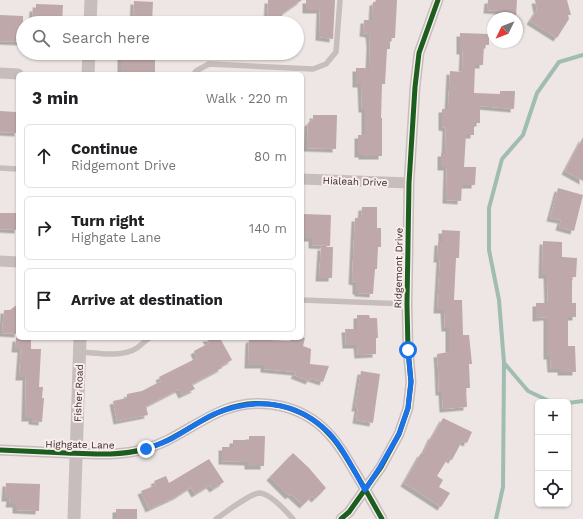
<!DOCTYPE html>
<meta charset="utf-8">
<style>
:root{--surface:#fff;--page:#f6f6f6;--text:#202124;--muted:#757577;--line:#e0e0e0}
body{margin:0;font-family:"Work Sans",sans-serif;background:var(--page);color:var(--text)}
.controls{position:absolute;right:12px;bottom:12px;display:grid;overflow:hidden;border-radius:6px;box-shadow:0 1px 3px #0004}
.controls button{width:36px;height:36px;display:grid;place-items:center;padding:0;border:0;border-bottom:1px solid var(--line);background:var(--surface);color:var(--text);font:20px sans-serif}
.compass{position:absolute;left:487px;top:12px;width:36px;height:36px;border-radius:50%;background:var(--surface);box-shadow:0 1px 3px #0004;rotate:227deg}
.stop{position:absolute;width:12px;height:12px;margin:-9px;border:3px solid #1a73e8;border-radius:50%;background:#fff}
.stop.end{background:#1a73e8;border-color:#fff;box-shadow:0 1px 4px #0008}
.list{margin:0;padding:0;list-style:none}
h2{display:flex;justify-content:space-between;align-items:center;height:52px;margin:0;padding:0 16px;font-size:17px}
h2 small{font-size:13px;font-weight:400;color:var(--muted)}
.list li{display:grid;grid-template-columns:26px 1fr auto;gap:12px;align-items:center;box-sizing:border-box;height:64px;margin:0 8px 8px;padding:0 8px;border:1px solid var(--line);border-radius:6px}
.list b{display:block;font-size:15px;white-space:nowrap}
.list p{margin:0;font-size:13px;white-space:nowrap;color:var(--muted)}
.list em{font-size:13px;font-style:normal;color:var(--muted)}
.icon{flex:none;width:22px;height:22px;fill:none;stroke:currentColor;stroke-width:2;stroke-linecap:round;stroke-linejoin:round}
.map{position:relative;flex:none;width:583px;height:519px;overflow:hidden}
.search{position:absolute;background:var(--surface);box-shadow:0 1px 3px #0004;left:16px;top:16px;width:288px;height:44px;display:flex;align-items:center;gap:10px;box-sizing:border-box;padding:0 14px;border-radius:22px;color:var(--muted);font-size:15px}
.panel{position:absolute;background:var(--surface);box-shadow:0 1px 3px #0004;left:16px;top:72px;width:288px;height:268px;border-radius:6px}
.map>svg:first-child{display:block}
</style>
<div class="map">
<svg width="583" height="519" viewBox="0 0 583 519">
<defs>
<filter id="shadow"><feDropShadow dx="-3.5" dy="3.5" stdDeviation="0" flood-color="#0004"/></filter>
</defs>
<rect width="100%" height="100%" fill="#ede6e4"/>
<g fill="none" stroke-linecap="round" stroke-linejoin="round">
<path stroke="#a1bdb3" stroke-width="4" d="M 505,364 L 528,391 L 551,402
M 568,403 L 583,401
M 496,519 L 503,487 L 504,363 L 499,300 L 489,250 L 489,208 L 502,159 L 523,135 L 537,93 L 559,62 L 583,55"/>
</g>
<path fill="#bfa8a9" filter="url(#shadow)" d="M 268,0 L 302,0 L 282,14 L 282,23 L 267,23 Z
M 306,0 L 335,0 L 333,39 L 319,37 L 320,10 L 306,10 Z
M 376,0 L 397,0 L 395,38 L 390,38 L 390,49 L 387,49 L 385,84 L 382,84 L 381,118 L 382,118 L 382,156 L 362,156 L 362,154 L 358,154 L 358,135 L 363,135 L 363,134 L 365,134 L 365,109 L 362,109 L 361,84 L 356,84 L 356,68 L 369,68 L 370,44 L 369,34 L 363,33 L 364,20 L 372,20 L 373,2 L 375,2 Z
M 488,0 L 517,0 L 516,17 L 503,16 L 503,11 L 487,10 Z
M 535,0 L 567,0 L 571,15 L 568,15 L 569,19 L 557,38 L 530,21 L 537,10 Z
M 134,1 L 153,2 L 152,23 L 133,22 Z
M 36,4 L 63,5 L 62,23 L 32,23 L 33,8 L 36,8 Z
M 0,15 L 23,16 L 23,42 L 0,41 Z
M 460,33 L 489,34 L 489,45 L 484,45 L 483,65 L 475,65 L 474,93 L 500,94 L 500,91 L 515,91 L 514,109 L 480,106 L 480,123 L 474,123 L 474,135 L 466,135 L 464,167 L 476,167 L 475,185 L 462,185 L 461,201 L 446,200 L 447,167 L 441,167 L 441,153 L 445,153 L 446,128 L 442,127 L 442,109 L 448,109 L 450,71 L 462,72 L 463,51 L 460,51 Z
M 121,53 L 155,53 L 155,74 L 121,74 Z
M 0,111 L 16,112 L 16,114 L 18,114 L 18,133 L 0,132 Z
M 313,115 L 337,115 L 336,149 L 307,148 L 308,123 L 313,119 Z
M 583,137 L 583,181 L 565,171 Z
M 558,188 L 583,195 L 574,231 L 559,227 L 561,220 L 550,218 Z
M 362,207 L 377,207 L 377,228 L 381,228 L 381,247 L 378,247 L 377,269 L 375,269 L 373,294 L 358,293 L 358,291 L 356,291 L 356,282 L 352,281 L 355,218 L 361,218 Z
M 0,213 L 18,213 L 18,230 L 0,229 Z
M 302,214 L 331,215 L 330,246 L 312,245 L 312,238 L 302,238 Z
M 442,230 L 460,231 L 459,258 L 456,258 L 454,300 L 462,300 L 463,335 L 469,335 L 472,364 L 469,364 L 470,388 L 466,388 L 467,407 L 443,409 L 442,392 L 439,392 L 438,367 L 437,354 L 449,352 L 449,328 L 445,328 L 444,310 L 437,310 L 440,259 L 437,259 L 438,242 L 442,242 Z
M 543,241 L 562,242 L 562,257 L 577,258 L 576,277 L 572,277 L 572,303 L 576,303 L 576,317 L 568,317 L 568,346 L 575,346 L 576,372 L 561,372 L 561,369 L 551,369 L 550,356 L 547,356 L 547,317 L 536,318 L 536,303 L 548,303 L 547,275 L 542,275 Z
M 321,247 L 333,247 L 332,278 L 319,278 Z
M 18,304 L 18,334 L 2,333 L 4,310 L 10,310 Z
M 357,315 L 369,315 L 370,318 L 377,318 L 378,338 L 376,338 L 376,354 L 358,355 L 357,345 L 346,345 L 345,329 L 357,329 Z
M 16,338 L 31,339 L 31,349 L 41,349 L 39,387 L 43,387 L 42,398 L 44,398 L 42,422 L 32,421 L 32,418 L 25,418 L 26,377 L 19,377 L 21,349 L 15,349 Z
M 206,338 L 220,338 L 232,360 L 221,366 L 222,368 L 192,384 L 195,389 L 182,395 L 179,389 L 146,406 L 148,415 L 117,421 L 113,401 L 127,398 L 127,394 L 142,391 L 161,381 L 159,377 L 197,358 L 194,351 L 209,343 Z
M 253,338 L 268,338 L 268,340 L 290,341 L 291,338 L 305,338 L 303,346 L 311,349 L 310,364 L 329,366 L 323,382 L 311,378 L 309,381 L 294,375 L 296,372 L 264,369 L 264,365 L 248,365 L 249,340 Z
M 361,371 L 380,374 L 373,423 L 356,420 L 358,408 L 355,408 Z
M 443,418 L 472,432 L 467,443 L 462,441 L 452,460 L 448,458 L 437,476 L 443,480 L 439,487 L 450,493 L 441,507 L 404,483 L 421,453 L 423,454 L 432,435 L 433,436 Z
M 249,436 L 265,436 L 264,466 L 248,466 L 248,462 L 222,461 L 222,447 L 233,447 L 233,440 L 249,440 Z
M 293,453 L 309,468 L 326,488 L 315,499 L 312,496 L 303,505 L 291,494 L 289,496 L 270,477 Z
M 209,459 L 224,482 L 213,489 L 210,485 L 195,494 L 191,487 L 177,496 L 149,509 L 141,491 L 156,485 L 154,481 L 166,476 L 169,483 Z
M 6,483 L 40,484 L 39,511 L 16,510 L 16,504 L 9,504 L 10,498 L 5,498 Z
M 116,509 L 137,509 L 137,519 L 116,519 Z"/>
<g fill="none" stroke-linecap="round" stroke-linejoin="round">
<path stroke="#c6bdbc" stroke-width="5.5" d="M 194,74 L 196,71 L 209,64 L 313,69 L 326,64 L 336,52 L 340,0
M 0,168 L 18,169
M 302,300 L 407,304
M 80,352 C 97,353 122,358 137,348 C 141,345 145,341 149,338
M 216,519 C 225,513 249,494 259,493 C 270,493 286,511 293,519"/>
<path stroke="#c6bdbc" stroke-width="11" d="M 0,73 L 18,74
M 302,179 L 409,183
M 0,261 L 18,262
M 0,450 C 22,451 44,452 67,453 C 93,454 120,456 145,449 C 174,441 196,421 224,410 C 260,396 303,405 329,434 C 340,445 347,459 355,472 C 364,487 373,503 382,519
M 341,519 L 349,512 L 381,467 L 399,434 L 408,408 L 411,382 L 408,350 L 407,304 L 409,183 L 415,87 L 419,53 L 438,0"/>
<path stroke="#c6bdbc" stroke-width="13" d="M 90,23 L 91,0
M 88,74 L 89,53
M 74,519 L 80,338"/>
<g stroke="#f9eeec" stroke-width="8">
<path id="cycleway" d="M 0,450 C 22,451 44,452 67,453 C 93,454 120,456 145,449 C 174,441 196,421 224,410 C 260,396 303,405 329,434 C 340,445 347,459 355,472 C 364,487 373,503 382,519
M 341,519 L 349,512 L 381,467 L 399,434 L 408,408 L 411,382 L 408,350 L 407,304 L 409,183 L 415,87 L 419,53 L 438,0"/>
</g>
<use href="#cycleway" stroke="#1b5e20" stroke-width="5"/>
</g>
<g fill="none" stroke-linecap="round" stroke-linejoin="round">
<path stroke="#1a73e8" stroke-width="5" d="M 146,449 C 154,446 163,443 171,439 C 186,431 199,421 214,414 C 255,397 296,400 329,433 C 344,449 354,471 365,490 L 380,467 L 399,434 L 408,408 L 411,382 L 408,350"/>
</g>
<g text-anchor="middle" stroke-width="4" stroke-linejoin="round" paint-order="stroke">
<g font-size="10" fill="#372a2b" stroke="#f9eeec">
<text transform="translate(355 181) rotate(2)" y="4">Hialeah Drive</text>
<text transform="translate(398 268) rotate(-89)" y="4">Ridgemont Drive</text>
<text transform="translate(78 393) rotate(-88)" y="4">Fisher Road</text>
<text transform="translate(80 444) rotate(1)" y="4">Highgate Lane</text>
</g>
</g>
</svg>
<div class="controls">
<button>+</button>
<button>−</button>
<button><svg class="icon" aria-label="locate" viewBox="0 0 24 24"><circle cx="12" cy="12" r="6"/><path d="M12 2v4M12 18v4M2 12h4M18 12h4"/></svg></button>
</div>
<svg class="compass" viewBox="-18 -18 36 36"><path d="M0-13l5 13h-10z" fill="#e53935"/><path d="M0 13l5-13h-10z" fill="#757577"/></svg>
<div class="stop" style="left:408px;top:350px"></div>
<div class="stop end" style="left:146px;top:449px"></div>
<div class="search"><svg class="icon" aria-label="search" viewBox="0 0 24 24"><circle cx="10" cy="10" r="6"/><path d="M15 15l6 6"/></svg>Search here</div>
<section class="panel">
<h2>3 min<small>Walk · 220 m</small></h2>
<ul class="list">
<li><svg class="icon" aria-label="ahead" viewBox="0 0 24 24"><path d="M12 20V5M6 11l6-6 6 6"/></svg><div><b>Continue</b><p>Ridgemont Drive</p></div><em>80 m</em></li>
<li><svg class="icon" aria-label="right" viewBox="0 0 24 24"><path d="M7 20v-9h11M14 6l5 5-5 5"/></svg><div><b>Turn right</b><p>Highgate Lane</p></div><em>140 m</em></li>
<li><svg class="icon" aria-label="arrive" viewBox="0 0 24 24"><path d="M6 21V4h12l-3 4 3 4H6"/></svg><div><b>Arrive at destination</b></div></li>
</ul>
</section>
</div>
